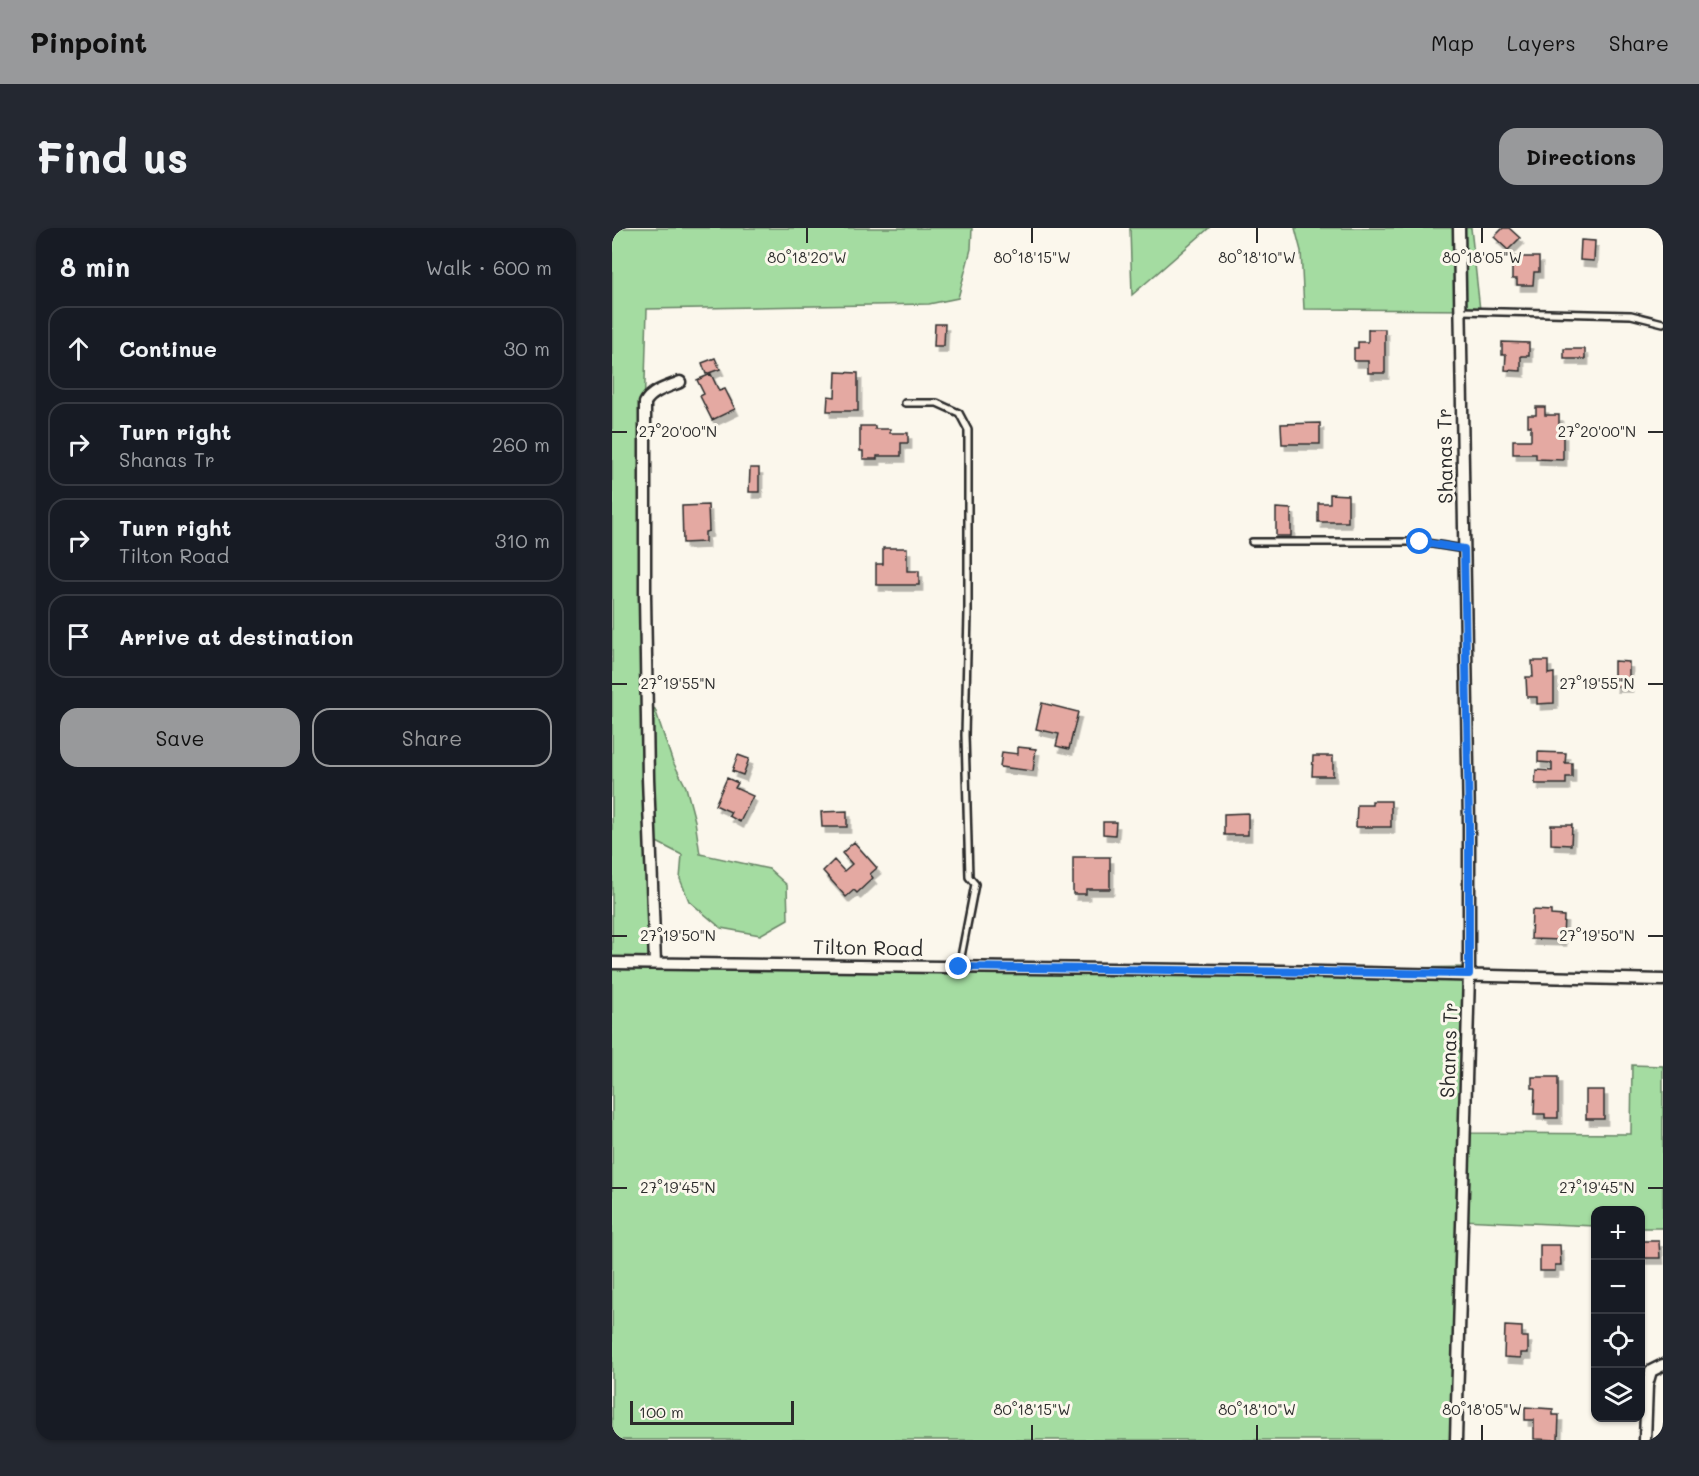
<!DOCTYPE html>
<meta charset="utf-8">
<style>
:root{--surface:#171b24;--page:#242831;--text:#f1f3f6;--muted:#9ea1a6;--line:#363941;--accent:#98999b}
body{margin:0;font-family:Mali,sans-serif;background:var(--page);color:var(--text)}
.controls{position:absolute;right:18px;bottom:18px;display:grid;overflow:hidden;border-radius:12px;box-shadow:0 2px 4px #0004}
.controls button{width:54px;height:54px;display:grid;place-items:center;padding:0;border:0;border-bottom:2px solid var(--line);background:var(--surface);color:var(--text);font:30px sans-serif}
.scale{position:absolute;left:18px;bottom:15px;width:164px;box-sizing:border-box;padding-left:6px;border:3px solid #2b2b2b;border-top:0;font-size:16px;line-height:21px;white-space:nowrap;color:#2b2b2b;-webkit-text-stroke:4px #fbf7ec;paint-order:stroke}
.stop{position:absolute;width:18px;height:18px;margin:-14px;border:4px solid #1a73e8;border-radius:50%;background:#fff}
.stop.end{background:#1a73e8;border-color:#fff;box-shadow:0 2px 6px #0008}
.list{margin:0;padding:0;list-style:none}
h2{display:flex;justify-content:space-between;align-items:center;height:78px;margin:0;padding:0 24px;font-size:26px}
h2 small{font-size:20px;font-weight:400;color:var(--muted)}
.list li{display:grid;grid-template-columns:39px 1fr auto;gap:18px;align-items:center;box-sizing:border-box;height:84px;margin:0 12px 12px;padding:0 12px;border:2px solid var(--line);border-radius:18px}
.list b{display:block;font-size:22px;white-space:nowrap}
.list p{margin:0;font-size:20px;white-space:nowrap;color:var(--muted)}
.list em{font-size:20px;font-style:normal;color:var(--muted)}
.actions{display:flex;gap:12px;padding:18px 24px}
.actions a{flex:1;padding:14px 0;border:2px solid var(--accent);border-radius:18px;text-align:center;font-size:21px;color:var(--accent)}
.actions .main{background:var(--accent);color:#111}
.icon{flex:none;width:33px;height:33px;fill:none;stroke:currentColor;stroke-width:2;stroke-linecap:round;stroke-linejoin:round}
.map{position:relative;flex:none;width:1051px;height:1212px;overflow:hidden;border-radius:18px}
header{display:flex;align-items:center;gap:36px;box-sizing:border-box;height:84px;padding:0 30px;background:var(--accent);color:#111}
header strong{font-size:28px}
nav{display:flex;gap:33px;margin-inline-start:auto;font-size:21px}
.intro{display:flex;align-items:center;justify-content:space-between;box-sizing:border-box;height:144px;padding:0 36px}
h1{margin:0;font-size:42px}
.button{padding:15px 27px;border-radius:18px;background:var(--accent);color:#111;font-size:21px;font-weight:700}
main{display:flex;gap:36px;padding:0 36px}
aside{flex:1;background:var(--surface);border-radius:18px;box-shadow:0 2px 4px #0004}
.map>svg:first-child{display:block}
</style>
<header>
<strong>Pinpoint</strong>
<nav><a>Map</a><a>Layers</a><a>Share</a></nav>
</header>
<div class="intro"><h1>Find us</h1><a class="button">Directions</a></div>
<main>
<aside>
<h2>8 min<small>Walk · 600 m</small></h2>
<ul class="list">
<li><svg class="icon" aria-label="ahead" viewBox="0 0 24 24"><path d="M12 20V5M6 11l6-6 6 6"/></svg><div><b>Continue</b></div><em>30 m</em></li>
<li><svg class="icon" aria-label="right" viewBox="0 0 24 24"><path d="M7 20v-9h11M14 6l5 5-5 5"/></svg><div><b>Turn right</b><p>Shanas Tr</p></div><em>260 m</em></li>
<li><svg class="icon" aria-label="right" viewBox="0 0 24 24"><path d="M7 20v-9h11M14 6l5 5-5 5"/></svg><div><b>Turn right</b><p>Tilton Road</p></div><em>310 m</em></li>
<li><svg class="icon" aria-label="arrive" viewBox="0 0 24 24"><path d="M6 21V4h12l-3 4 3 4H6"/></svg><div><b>Arrive at destination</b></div></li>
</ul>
<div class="actions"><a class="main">Save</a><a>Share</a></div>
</aside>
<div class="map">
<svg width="1051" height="1212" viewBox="0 0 1051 1212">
<defs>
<filter id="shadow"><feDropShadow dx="3.5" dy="6" stdDeviation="0" flood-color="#0004"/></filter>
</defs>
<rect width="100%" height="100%" fill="#fbf7ec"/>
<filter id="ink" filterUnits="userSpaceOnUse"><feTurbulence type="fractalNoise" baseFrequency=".0167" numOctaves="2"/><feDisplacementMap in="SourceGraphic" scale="12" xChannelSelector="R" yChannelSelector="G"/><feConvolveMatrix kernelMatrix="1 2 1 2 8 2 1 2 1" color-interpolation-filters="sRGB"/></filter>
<g filter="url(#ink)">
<path fill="#a4dca1" stroke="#688466" stroke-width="1.5" d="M 0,0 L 360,0 L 359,21 L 346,70 L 317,76 L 35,81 L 31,225 L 35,476 L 43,481 L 60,532 L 74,559 L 83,593 L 88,626 L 157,641 L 175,657 L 176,691 L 148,707 L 109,700 L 77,673 L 68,651 L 70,627 L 37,610 L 38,734 L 659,742 L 856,739 L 851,905 L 1019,906 L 1020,837 L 1051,838 L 1051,1000 L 1029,1000 L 1028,982 L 984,982 L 983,998 L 849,992 L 846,1212 L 0,1212 Z
M 518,0 L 597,0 L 520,67 Z
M 683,0 L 859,0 L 868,82 L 692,81 L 689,23 Z"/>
<path fill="#e4a9a2" stroke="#2b2b2b" stroke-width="1.5" filter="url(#shadow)" d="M 891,0 L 897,0 L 908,10 L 896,22 L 882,9 Z
M 969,12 L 983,13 L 982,33 L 968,32 Z
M 900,29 L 927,29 L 927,44 L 922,44 L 921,57 L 905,57 L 905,51 L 900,51 Z
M 323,96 L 333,96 L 332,118 L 322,118 Z
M 756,101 L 773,101 L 773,145 L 756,145 L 756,133 L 742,133 L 742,120 L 746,120 L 746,114 L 756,114 Z
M 890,114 L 917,115 L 917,128 L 909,128 L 909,143 L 893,142 L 894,127 L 890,127 Z
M 952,121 L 973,121 L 973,131 L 952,131 Z
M 103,130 L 108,141 L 94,146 L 90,135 Z
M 224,144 L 246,145 L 246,183 L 215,183 L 216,168 L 223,169 Z
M 99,146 L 107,163 L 113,161 L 123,181 L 100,192 L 88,168 L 92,166 L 85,152 Z
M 924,179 L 933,179 L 933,187 L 947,187 L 947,205 L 951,205 L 951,232 L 924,231 L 924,226 L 901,226 L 901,212 L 919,212 L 919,198 L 916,198 L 916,187 L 924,187 Z
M 708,195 L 708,216 L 670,216 L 669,196 Z
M 248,198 L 263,198 L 263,201 L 278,201 L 278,205 L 296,205 L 296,215 L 289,215 L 289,228 L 265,228 L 265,231 L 251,231 L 251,223 L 248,223 Z
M 138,240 L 147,240 L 147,264 L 137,264 Z
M 718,266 L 736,267 L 736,294 L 706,294 L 706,275 L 718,275 Z
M 96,277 L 97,303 L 93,304 L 93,314 L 71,315 L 70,278 Z
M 664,280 L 679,281 L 679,308 L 664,308 Z
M 271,320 L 295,320 L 295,343 L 307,343 L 307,357 L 264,357 L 264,336 L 271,336 Z
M 920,433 L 936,433 L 936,446 L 942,445 L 942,475 L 925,476 L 925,469 L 915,469 L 914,449 L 921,449 Z
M 1002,433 L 1017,434 L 1017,458 L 1002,458 Z
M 430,475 L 466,484 L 457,521 L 444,518 L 447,506 L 424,501 Z
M 406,519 L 424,521 L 421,543 L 388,539 L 390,524 L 406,526 Z
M 926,524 L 954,525 L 953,535 L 960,535 L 960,549 L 954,549 L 954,556 L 923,556 L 924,542 L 940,543 L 940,535 L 926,534 Z
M 126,527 L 137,531 L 131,547 L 120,543 Z
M 701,528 L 721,528 L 721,548 L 700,548 Z
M 115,550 L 126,555 L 123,560 L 141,568 L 128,594 L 117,588 L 119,584 L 103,577 Z
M 760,573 L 779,573 L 779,599 L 744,599 L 745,577 L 760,577 Z
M 235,583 L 235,599 L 210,599 L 209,584 Z
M 636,585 L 636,607 L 612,607 L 612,586 Z
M 491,594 L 504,594 L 503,607 L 491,606 Z
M 939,597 L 960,597 L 959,617 L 939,616 Z
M 242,614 L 265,640 L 258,646 L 261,650 L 245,665 L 242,662 L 234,669 L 211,643 L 222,632 L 232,643 L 240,636 L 230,625 Z
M 461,629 L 498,629 L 498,661 L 474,661 L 474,666 L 461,666 Z
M 920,682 L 939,683 L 939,687 L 952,688 L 951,712 L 919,711 Z
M 920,849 L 946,849 L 946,890 L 933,890 L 933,886 L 922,886 L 923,860 L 920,860 Z
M 974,862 L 992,862 L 992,891 L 974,891 Z
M 1031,1013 L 1047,1013 L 1048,1030 L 1031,1030 Z
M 928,1017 L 948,1017 L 949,1037 L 943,1037 L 943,1043 L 928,1043 Z
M 893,1098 L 910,1099 L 910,1109 L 916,1109 L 916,1125 L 909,1125 L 909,1130 L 892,1129 Z
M 913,1179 L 941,1181 L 941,1187 L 947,1187 L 946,1212 L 922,1211 L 922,1192 L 913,1192 Z"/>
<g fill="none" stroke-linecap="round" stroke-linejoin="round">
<g stroke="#2b2b2b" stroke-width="10">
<path id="lane" d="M 849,83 L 1019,87 L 1051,95
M 293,175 L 325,175 L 347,185 L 356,202 L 356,385 L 353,507 L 357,649 L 363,656 L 347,739
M 640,314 L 808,314 L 852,321"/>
</g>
<g stroke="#2b2b2b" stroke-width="15">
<path id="street" d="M 0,735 L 669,743 L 1051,752
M 43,735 L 36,550 L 33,368 L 33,175 C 39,163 56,159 68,154
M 844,1212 L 857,746 L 857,597 L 847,0
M 1033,1212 L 1035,1157 L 1039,1143 L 1051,1137"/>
</g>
<use href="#lane" stroke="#fbf7ec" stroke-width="5"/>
<use href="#street" stroke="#fbf7ec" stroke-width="10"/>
</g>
</g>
<g fill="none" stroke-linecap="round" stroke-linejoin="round" filter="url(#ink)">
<path stroke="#1a73e8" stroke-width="8" d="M 347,739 L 857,746 L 857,597 L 852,321 L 808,314"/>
</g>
<path fill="none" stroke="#2b2b2b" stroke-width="2" d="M 195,0 L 195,15M 420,0 L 420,15M 645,0 L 645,15M 870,0 L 870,15M 0,204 L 15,204M 1036,204 L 1051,204M 0,456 L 15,456M 1036,456 L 1051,456M 0,708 L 15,708M 1036,708 L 1051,708M 0,960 L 15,960M 1036,960 L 1051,960M 420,1197 L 420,1212M 645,1197 L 645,1212M 870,1197 L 870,1212"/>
<g text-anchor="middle" stroke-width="6" stroke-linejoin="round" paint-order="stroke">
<g font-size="20" fill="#2b2b2b" stroke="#fbf7ec">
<text transform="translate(833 228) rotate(-91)" y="7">Shanas Tr</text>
<text transform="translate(256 720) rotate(1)" y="7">Tilton Road</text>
<text transform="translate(837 822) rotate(-88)" y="7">Shanas Tr</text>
</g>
</g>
<g font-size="15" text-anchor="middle" fill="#2b2b2b" stroke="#fbf7ec" stroke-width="6" stroke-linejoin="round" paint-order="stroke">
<text x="195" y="35">80°18'20"W</text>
<text x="420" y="35">80°18'15"W</text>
<text x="645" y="35">80°18'10"W</text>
<text x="870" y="35">80°18'05"W</text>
<text x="66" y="209">27°20'00"N</text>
<text x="985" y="209">27°20'00"N</text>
<text x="66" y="461">27°19'55"N</text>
<text x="985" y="461">27°19'55"N</text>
<text x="66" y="713">27°19'50"N</text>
<text x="985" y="713">27°19'50"N</text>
<text x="66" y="965">27°19'45"N</text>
<text x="985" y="965">27°19'45"N</text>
<text x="420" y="1187">80°18'15"W</text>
<text x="645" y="1187">80°18'10"W</text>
<text x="870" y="1187">80°18'05"W</text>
</g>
</svg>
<div class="controls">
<button>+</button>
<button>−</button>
<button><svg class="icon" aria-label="locate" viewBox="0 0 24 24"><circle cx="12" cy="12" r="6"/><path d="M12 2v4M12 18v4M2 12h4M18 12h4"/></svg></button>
<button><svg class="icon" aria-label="layers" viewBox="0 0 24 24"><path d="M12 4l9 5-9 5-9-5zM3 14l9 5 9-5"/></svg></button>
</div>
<div class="scale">100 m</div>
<div class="stop" style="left:808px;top:314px"></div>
<div class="stop end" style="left:347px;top:739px"></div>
</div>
</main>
